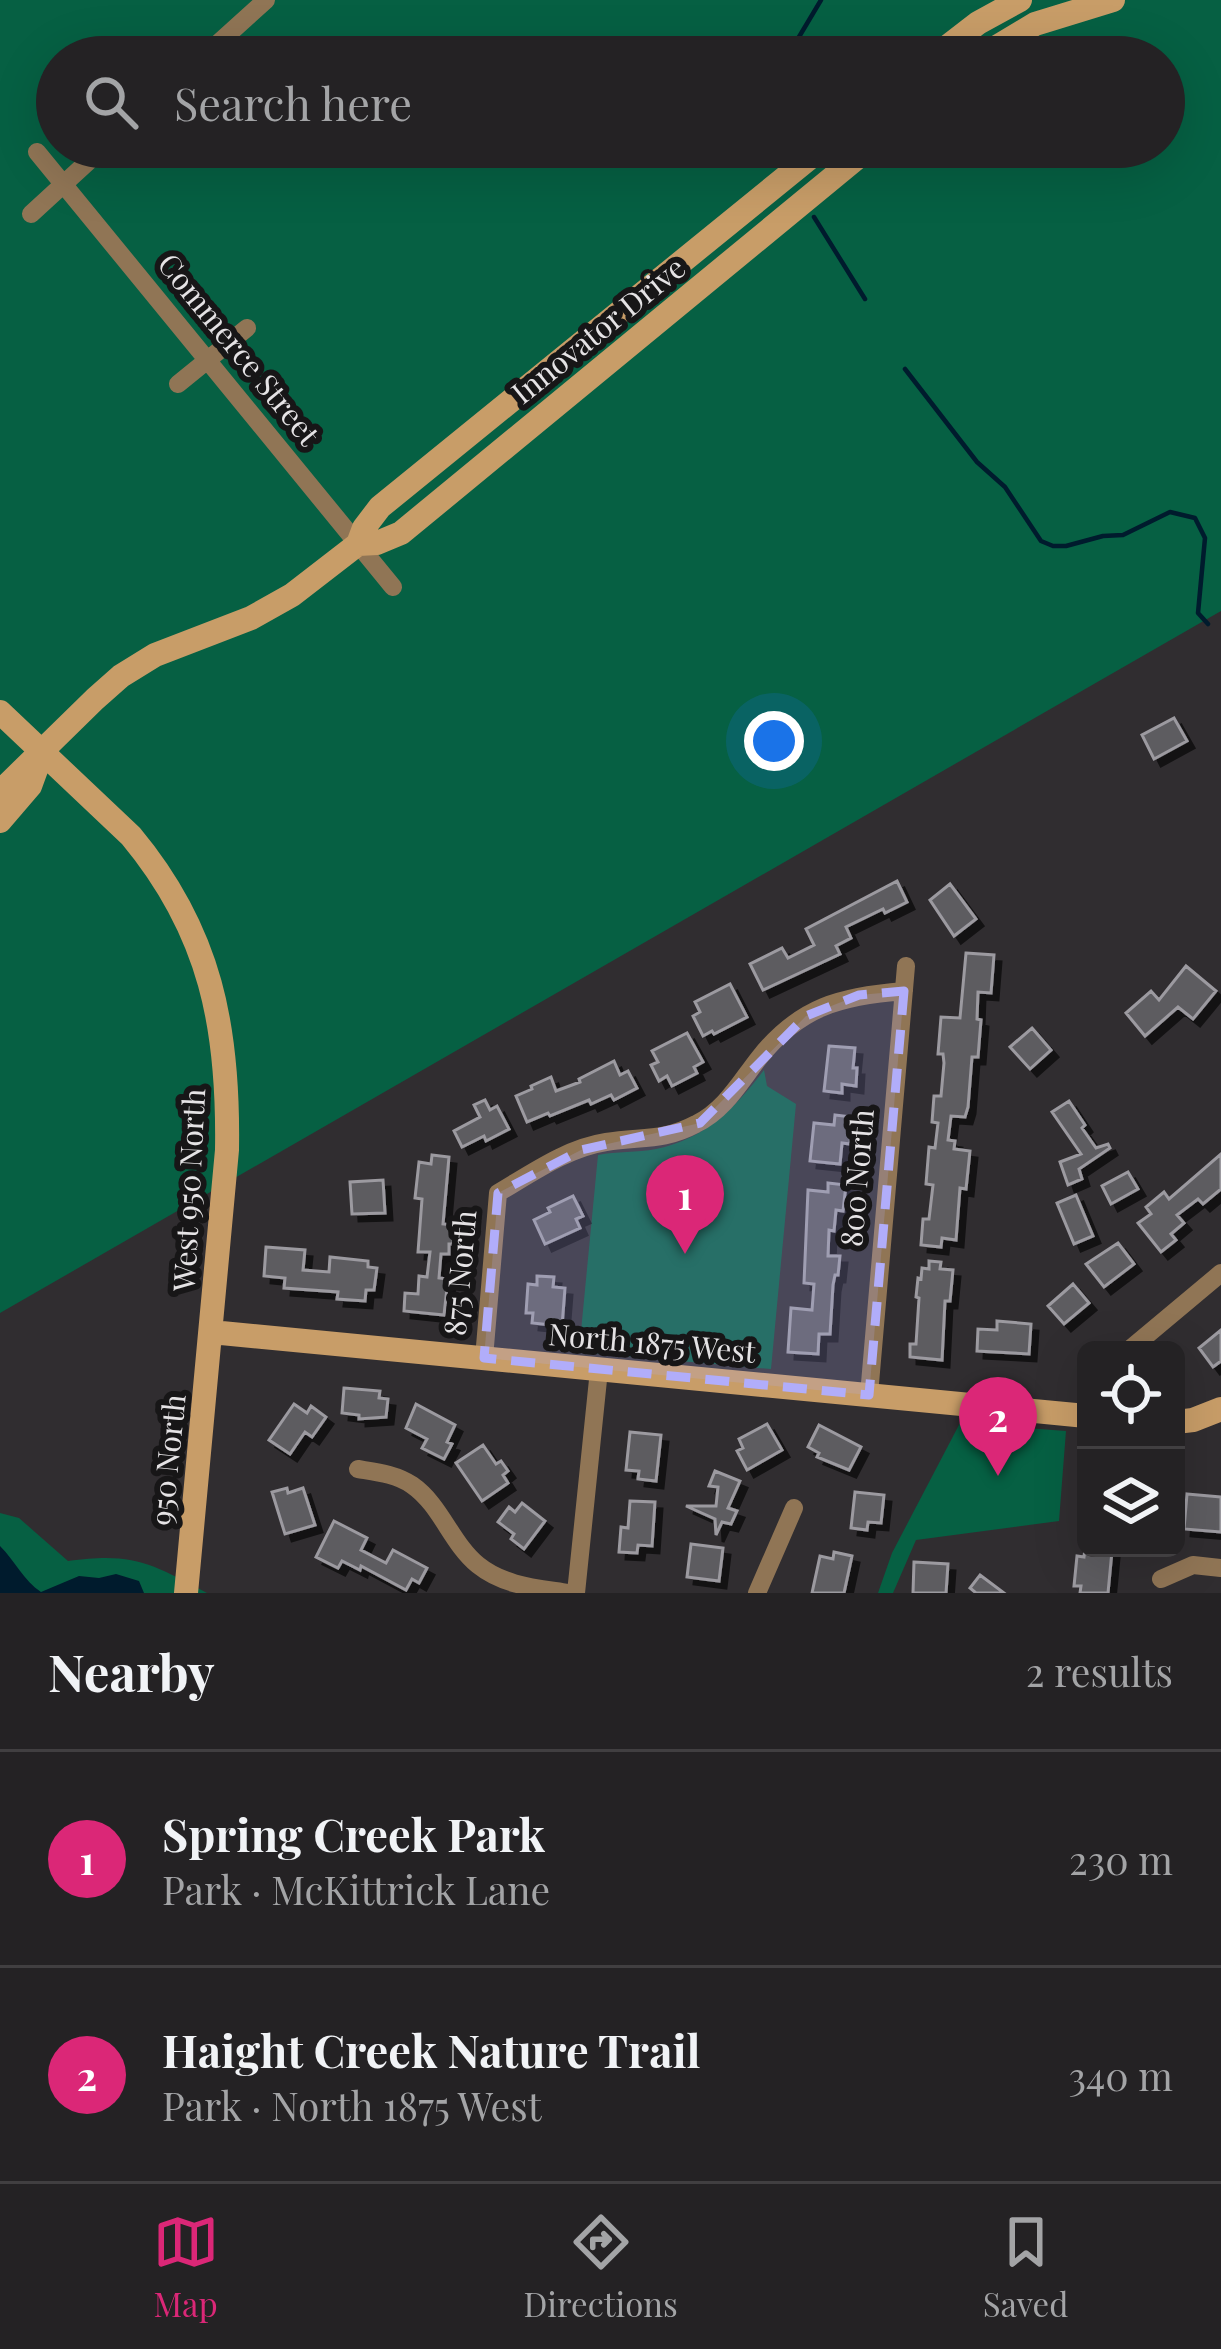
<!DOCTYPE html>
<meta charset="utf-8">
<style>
:root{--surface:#242224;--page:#302f31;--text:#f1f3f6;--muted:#a3a4a6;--line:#413f41;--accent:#db2777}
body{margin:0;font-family:"Playfair Display",serif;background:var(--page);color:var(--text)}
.controls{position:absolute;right:36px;bottom:36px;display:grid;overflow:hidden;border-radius:18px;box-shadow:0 12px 48px #0002}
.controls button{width:108px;height:108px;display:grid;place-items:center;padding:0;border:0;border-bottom:3px solid var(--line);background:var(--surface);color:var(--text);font:60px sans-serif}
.you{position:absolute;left:774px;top:741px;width:42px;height:42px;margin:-30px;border:9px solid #fff;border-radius:50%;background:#1a73e8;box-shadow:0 0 0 18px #1a73e833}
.badge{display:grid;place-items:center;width:78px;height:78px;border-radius:50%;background:var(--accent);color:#fff;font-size:39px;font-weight:700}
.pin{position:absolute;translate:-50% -99px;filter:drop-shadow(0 3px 6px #0008)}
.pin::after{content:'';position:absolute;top:63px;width:42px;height:36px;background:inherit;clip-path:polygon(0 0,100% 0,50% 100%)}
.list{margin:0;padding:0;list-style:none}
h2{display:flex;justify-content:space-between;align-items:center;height:156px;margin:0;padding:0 48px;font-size:51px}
h2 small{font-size:39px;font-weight:400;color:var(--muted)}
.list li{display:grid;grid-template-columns:78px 1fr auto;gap:36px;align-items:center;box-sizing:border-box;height:216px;padding:0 48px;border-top:3px solid var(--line)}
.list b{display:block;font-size:45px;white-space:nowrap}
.list p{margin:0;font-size:39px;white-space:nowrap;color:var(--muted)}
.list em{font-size:39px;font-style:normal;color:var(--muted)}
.icon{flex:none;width:66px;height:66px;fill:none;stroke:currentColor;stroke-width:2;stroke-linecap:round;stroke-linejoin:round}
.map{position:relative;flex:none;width:1221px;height:1593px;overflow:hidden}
.search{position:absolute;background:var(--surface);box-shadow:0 12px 48px #0002;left:36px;right:36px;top:36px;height:132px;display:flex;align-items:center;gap:30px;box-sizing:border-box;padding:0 42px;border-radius:66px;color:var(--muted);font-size:45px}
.sheet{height:588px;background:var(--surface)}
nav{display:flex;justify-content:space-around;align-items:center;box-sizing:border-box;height:168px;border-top:3px solid var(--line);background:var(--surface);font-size:33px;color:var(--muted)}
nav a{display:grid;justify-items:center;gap:6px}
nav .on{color:var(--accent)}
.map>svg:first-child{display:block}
</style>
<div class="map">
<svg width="1221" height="1593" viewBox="0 0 1221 1593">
<defs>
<filter id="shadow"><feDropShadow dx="7" dy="7" stdDeviation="0" flood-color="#0009"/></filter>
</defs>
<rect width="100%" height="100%" fill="#302d30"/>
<path fill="#066043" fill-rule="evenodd" d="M 0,0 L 1221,0 L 1221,611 L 0,1313 ZM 57,57 L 1164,57 L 1164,147 L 57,147 Z
M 764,1070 L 767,1086 L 796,1104 L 771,1369 L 579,1352 L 598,1155 C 617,1151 637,1153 656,1149 C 705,1139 735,1108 764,1070 Z
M 960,1423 L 1066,1431 L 1059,1521 L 916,1540 L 893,1593 L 878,1593 L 892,1553 Z
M 0,1513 L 19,1518 L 68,1561 C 133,1552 151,1563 207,1593 L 0,1593 Z"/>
<path fill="#001b2d" d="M 0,1546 C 15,1561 24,1581 41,1592 L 79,1576 L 99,1578 L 116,1574 L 139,1581 L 144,1593 L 0,1593 Z"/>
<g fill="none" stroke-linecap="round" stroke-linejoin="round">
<path stroke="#001b2d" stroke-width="4.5" d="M 787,57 L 821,0
M 776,147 L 776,150
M 814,217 L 865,299
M 905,369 L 977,462 L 1005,487 L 1041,541 L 1053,546 L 1066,546 L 1103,536 L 1123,535 L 1170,512 L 1195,518 L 1205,538 L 1198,613 L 1208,624"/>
</g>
<path fill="#5d5c61" stroke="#9c9aa0" stroke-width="3" filter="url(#shadow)" d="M 1174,718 L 1187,741 L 1154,759 L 1142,735 Z
M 897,881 L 907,902 L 885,913 L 883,909 L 846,927 L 851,938 L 836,946 L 840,954 L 763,990 L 750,964 L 782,948 L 788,958 L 814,945 L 806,929 Z
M 950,884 L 976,919 L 954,936 L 930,900 Z
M 966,953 L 994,955 L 991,993 L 978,992 L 977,1019 L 981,1020 L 978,1057 L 972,1057 L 968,1107 L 965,1117 L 951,1116 L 948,1140 L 955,1141 L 954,1149 L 970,1151 L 966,1189 L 960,1188 L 956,1240 L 942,1238 L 941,1247 L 921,1245 L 923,1219 L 929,1219 L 933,1185 L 926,1184 L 929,1147 L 935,1148 L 938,1123 L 932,1122 L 934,1096 L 941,1096 L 944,1063 L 943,1054 L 938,1054 L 941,1017 L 960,1018 Z
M 1186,966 L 1216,991 L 1193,1019 L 1178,1007 L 1145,1036 L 1126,1013 L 1151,991 L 1159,1000 Z
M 730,984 L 747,1017 L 714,1034 L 712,1031 L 703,1036 L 693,1016 L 700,1012 L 695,1002 Z
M 1032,1028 L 1051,1050 L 1030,1069 L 1010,1047 Z
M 687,1033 L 703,1062 L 694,1067 L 697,1073 L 672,1086 L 667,1076 L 659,1081 L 651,1065 L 658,1062 L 652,1051 Z
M 829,1046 L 855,1048 L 853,1068 L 857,1068 L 856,1086 L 842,1084 L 842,1093 L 824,1091 Z
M 614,1061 L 620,1075 L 628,1071 L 637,1088 L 614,1100 L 611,1095 L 591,1104 L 589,1100 L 550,1116 L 548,1113 L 527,1122 L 516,1096 L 532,1089 L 531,1086 L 551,1077 L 556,1091 L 580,1082 L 579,1079 Z
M 485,1100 L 490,1110 L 497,1106 L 509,1129 L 486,1141 L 484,1136 L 462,1147 L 454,1131 L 480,1117 L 474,1105 Z
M 1069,1101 L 1085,1125 L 1082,1128 L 1096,1148 L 1108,1144 L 1110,1148 L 1079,1169 L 1082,1179 L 1068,1185 L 1060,1162 L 1081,1154 L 1052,1112 Z
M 835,1115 L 852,1117 L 850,1144 L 842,1143 L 840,1164 L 810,1161 L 814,1123 L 834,1125 Z
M 1221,1154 L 1221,1189 L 1203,1204 L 1198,1199 L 1177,1215 L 1184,1223 L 1171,1234 L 1176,1240 L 1161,1252 L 1138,1223 L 1151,1214 L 1146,1207 L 1164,1192 L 1169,1199 Z
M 432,1155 L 449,1157 L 443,1224 L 454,1225 L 453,1244 L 449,1244 L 449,1254 L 441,1254 L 439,1278 L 448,1279 L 444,1315 L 404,1311 L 405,1293 L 418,1294 L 419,1276 L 427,1277 L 430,1252 L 418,1252 L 422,1199 L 415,1198 L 419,1162 L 431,1164 Z
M 1128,1172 L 1138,1189 L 1111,1204 L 1102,1186 Z
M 383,1180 L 385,1213 L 352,1214 L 350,1182 Z
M 828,1183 L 846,1185 L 843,1211 L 836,1210 L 834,1231 L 829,1230 L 828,1256 L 840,1256 L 838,1275 L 835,1275 L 833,1285 L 830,1334 L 819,1334 L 818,1354 L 788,1352 L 791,1308 L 812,1310 L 814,1284 L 804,1283 L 808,1190 L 828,1192 Z
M 1076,1195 L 1093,1236 L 1074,1244 L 1057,1203 Z
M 573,1196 L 583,1216 L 576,1219 L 580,1228 L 545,1244 L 534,1220 L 550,1212 L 548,1208 Z
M 1118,1243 L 1134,1264 L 1104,1287 L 1086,1264 Z
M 266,1247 L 305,1250 L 303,1270 L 329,1272 L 330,1257 L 368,1261 L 368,1267 L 377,1268 L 374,1290 L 366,1290 L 365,1301 L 337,1299 L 338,1292 L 284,1288 L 285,1278 L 264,1276 Z
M 929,1261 L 941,1262 L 940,1269 L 953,1270 L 950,1301 L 945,1301 L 942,1360 L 910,1357 L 910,1344 L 916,1344 L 919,1298 L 916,1297 L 918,1278 L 921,1279 L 922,1268 L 929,1269 Z
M 537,1276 L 554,1277 L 553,1287 L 565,1288 L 562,1326 L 532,1323 L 533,1313 L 526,1313 L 528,1284 L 537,1285 Z
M 1073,1284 L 1089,1303 L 1064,1324 L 1048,1306 Z
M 997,1321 L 1031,1324 L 1029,1354 L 977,1351 L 978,1329 L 997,1330 Z
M 1221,1330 L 1221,1361 L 1213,1367 L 1199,1348 Z
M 344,1388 L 380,1391 L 379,1398 L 388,1399 L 386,1417 L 359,1419 L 359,1415 L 342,1413 Z
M 294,1404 L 307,1413 L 311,1406 L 326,1417 L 312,1437 L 305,1432 L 290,1454 L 269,1440 Z
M 416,1404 L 455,1425 L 447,1442 L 452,1444 L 444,1459 L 422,1448 L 427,1439 L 406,1428 Z
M 767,1424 L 782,1450 L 747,1470 L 737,1451 L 743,1448 L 739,1439 Z
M 819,1425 L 861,1447 L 849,1470 L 817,1457 L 819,1453 L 808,1447 Z
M 630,1432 L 661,1435 L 656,1481 L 638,1479 L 639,1471 L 626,1470 Z
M 483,1445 L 496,1464 L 501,1461 L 508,1471 L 503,1475 L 508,1483 L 482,1501 L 456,1463 Z
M 715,1471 L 740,1481 L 728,1508 L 737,1511 L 731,1524 L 722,1522 L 716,1535 L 715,1519 L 686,1506 L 716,1506 L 718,1487 L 709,1486 Z
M 287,1488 L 288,1493 L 303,1488 L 315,1525 L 285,1534 L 272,1492 Z
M 855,1492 L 884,1495 L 881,1523 L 868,1522 L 867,1530 L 851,1528 Z
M 1187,1494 L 1221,1497 L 1221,1532 L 1184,1529 Z
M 630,1501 L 655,1502 L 652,1546 L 638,1545 L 637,1553 L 619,1552 L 621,1527 L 628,1528 Z
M 522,1503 L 545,1521 L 524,1549 L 511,1539 L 514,1534 L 498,1522 L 509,1507 L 515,1512 Z
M 334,1521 L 367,1538 L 361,1550 L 386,1563 L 393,1550 L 427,1568 L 419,1583 L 412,1579 L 406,1590 L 361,1566 L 360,1570 L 342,1561 L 338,1568 L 316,1557 Z
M 691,1544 L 723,1548 L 719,1581 L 687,1577 Z
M 1085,1548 L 1112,1551 L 1108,1593 L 1080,1593 L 1081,1586 L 1074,1586 L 1077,1556 L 1084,1557 Z
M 834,1552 L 852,1556 L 844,1593 L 812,1593 L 820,1556 L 833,1559 Z
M 914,1562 L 948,1564 L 946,1593 L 913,1593 Z
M 980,1575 L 1004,1593 L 976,1593 L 970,1588 Z"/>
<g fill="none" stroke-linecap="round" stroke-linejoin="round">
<path stroke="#907555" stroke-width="18" d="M 203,57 L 266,0
M 37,152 L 393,587
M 31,214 L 104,147
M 178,384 L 247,328
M 1129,1350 L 1221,1273
M 484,1358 L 498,1193 C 532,1173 567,1148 606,1142 C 641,1136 662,1142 696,1124 C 725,1110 740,1082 759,1058 C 800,1006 842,996 904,991
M 869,1395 L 906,966
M 358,1469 C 376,1472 396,1474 412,1485 C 441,1505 451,1543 478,1565 C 504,1586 537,1588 568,1593
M 1161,1579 L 1193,1565 L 1221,1568
M 576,1593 L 599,1370
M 757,1593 L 794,1508"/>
<path stroke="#c89d68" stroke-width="24" d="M 934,57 L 978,23 L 1020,0
M 980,57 L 1035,24 L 1113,0
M 358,544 L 377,543 L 401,533 L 870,147
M 0,712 L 131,836 C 211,932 229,1028 227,1150 L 186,1593
M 0,792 L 95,699 L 121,676 L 155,655 L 251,618 L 292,595 L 358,544 L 364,528 L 380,507 L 823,147
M 0,821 L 30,786 L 41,756
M 211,1332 L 1086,1416
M 1176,1422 L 1193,1420 L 1221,1409"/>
</g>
<path fill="#b1adfa" fill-opacity="0.2" stroke="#b1adfa" stroke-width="9" stroke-dasharray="24 15" stroke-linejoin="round" d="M 904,991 L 869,1395 L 484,1358 L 498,1193 L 581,1150 L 700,1123 L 806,1016 L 859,995 Z"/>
<g text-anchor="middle" stroke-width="12" stroke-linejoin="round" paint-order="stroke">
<g font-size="30" fill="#e5e3e5" stroke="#171617">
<text transform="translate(599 331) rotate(-39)" y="10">Innovator Drive</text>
<text transform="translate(238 350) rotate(51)" y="10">Commerce Street</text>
<text transform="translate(858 1178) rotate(-85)" y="10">800 North</text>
<text transform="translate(190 1190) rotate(-87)" y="10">West 950 North</text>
<text transform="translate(461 1273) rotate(-85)" y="10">875 North</text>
<text transform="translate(652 1344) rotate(5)" y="10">North 1875 West</text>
<text transform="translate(169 1460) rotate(-84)" y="10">950 North</text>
</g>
</g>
</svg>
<div class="controls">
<button><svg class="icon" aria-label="locate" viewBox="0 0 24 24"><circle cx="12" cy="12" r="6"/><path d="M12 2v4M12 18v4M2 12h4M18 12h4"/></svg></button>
<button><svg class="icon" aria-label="layers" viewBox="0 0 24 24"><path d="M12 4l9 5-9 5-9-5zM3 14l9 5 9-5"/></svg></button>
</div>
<div class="you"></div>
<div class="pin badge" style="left:685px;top:1254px">1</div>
<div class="pin badge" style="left:998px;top:1476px">2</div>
<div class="search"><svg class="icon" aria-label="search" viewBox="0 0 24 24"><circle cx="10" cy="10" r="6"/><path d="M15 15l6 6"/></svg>Search here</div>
</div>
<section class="sheet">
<h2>Nearby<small>2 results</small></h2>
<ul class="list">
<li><span class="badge">1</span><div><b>Spring Creek Park</b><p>Park · McKittrick Lane</p></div><em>230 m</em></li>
<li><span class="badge">2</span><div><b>Haight Creek Nature Trail</b><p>Park · North 1875 West</p></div><em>340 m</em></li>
</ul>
</section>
<nav>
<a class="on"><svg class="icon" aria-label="map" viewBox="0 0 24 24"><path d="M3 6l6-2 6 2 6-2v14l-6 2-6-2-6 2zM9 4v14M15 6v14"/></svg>Map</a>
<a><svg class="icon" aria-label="directions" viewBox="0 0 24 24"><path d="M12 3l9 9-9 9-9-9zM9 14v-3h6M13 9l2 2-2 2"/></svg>Directions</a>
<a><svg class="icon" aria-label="saved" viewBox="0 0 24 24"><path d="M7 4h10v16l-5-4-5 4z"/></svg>Saved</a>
</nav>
